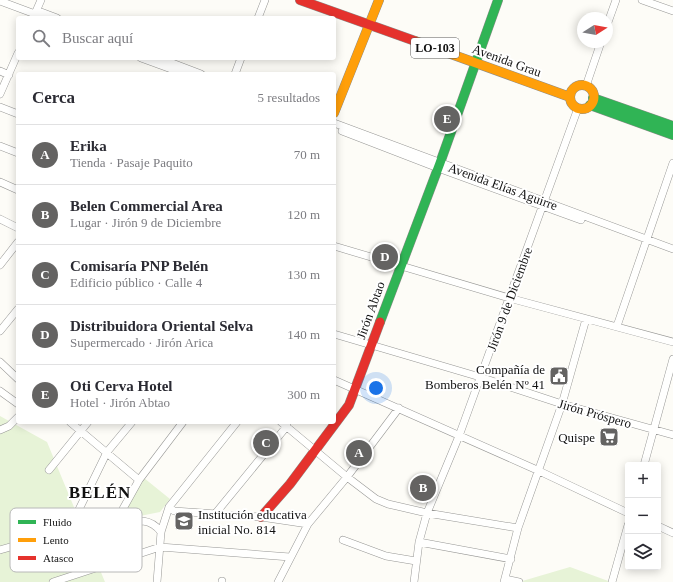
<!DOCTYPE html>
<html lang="es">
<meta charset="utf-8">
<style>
:root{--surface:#fff;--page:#f2f2f3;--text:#2b2b33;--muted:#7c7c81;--line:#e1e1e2;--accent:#646362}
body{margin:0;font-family:Georgia,serif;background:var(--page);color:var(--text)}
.controls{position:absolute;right:12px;bottom:12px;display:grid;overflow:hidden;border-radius:4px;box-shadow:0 2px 10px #0003}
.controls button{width:36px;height:36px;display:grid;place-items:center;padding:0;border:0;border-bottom:1px solid var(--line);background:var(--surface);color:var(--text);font:20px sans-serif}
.compass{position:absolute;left:577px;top:12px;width:36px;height:36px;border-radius:50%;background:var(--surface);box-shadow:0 2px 10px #0003;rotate:79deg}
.you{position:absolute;left:376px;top:388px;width:14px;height:14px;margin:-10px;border:3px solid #fff;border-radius:50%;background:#1a73e8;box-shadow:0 0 0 6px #1a73e833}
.badge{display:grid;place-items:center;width:26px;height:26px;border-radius:50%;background:var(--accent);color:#fff;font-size:13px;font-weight:700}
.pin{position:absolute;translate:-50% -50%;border:2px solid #fff;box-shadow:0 1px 4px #0006}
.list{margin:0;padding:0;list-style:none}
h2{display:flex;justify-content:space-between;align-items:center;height:52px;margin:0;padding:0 16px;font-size:17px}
h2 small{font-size:13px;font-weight:400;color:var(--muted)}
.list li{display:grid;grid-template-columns:26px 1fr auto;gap:12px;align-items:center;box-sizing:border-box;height:60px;padding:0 16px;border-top:1px solid var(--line)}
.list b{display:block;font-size:15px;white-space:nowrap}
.list p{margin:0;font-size:13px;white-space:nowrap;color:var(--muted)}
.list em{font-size:13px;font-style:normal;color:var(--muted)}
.icon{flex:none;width:22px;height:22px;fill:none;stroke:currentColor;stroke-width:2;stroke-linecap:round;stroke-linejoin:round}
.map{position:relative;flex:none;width:673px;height:582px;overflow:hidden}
.search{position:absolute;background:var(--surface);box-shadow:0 2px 10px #0003;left:16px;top:16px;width:320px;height:44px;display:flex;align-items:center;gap:10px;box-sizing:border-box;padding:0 14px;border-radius:4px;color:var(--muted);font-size:15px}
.panel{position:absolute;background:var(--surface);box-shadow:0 2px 10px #0003;left:16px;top:72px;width:320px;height:352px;border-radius:4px}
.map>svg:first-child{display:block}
</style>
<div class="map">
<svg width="673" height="582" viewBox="0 0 673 582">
<rect width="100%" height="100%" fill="#fdfcf7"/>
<path fill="#e7f3d7" d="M 0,416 L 47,442 L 105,582 L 0,582 Z
M 144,478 L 170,499 L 160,512 L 135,517 L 128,515 L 126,510 Z
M 570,567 L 611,582 L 519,582 Z"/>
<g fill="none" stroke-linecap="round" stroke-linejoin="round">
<g stroke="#979795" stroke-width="8">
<path id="street" d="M 642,0 L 673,11
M 0,1 L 35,14
M 35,14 L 41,12 L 57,18
M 34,16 L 41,0
M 258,18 L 265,0
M 607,25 L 616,0
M 141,58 L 185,74
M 159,58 L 201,74
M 0,71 L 9,75
M 235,74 L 241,58
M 586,86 L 601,42
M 0,94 L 18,53
M 0,107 L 18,114
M 334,123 L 673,249
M 342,131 L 438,168 L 581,220
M 0,146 L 18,153
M 0,182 L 18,190
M 0,219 L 18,228
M 334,246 L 509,298 L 673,342
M 0,265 L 18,242
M 617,326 L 673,163
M 0,331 L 18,309
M 334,334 L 480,377 L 562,404 L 673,435
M 0,362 L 18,379
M 334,380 L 537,470 L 628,513
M 0,391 L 18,404
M 70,422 L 139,480
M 281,422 L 347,477 L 376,499 L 388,504 L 427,513 L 518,528
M 0,430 L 9,426 L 18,417
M 644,465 L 673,359
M 49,470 L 88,422
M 169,507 L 174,511 L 261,517 L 308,524
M 215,514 L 287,426
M 114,525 L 139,480 L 183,422
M 658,526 L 673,533
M 67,534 L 107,452 L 132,422
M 343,540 L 386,556 L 416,561
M 419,542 L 511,559
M 0,550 C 46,536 95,527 143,521 C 151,522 156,525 161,532
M 505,579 L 519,582
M 222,581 L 222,582
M 53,582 L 160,547 L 290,557
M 157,582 L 161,532 L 169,507 L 237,422
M 278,582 L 308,524 L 347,477 L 399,408
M 414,582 L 419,542 L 427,513 L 459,436 L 578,108
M 504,582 L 518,528 L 562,404 L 586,319
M 612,582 L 628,525"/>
</g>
<g stroke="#8e8d8b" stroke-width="10">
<path id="fast" d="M 593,98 L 673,126
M 590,105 L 673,135
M 380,322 L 440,163 L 498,0"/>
</g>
<g stroke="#8e8d8b" stroke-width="10">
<path id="slow" d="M 415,41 L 570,97
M570 97a12 12 0 1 1 24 0a12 12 0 1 1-24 0Z
M 334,113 L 379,0"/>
</g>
<g stroke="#8e8d8b" stroke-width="10">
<path id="jam" d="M 300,0 L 415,41
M 261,517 L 290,484 L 349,405 L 380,322"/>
</g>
<use href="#street" stroke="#fffffe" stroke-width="7"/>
<use href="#fast" stroke="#30b455" stroke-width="9"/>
<use href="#slow" stroke="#ff9f0a" stroke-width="9"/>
<use href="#jam" stroke="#e5322d" stroke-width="9"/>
</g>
<defs>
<g id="civic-square" transform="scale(1)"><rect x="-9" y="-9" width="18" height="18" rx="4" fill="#646362" stroke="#fff"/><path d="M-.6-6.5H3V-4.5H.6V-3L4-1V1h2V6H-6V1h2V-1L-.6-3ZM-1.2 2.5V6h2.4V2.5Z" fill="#fff"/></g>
<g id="supermarket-square" transform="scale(1)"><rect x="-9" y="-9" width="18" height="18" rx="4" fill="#646362" stroke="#fff"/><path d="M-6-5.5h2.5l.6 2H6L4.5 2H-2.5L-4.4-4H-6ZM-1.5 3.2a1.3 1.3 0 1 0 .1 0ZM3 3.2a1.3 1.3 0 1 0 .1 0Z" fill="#fff"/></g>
<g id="school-square" transform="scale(1)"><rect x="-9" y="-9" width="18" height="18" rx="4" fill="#646362" stroke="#fff"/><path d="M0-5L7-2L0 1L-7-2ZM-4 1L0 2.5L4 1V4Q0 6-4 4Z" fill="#fff"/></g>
</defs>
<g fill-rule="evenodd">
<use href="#civic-square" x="559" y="376"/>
<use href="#supermarket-square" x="609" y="437"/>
<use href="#school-square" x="184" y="521"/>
</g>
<g text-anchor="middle" stroke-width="4" stroke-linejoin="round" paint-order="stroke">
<rect fill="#fff" stroke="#585858" stroke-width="1" x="411" y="38" width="48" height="20" rx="3"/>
<g font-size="12" font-weight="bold" fill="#111">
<text x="435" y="52">LO-103</text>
</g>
<g font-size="13" fill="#111" stroke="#fff">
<text transform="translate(507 60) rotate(20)" y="5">Avenida Grau</text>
<text transform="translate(503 186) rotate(20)" y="5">Avenida Elías Aguirre</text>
<text transform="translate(509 299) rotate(-70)" y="5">Jirón 9 de Diciembre</text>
<text transform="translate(370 310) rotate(-70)" y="5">Jirón Abtao</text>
<text transform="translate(595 413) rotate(16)" y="5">Jirón Próspero</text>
</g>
<g font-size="13" fill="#111" stroke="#fff" text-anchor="end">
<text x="545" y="374">Compañía de<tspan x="545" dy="15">Bomberos Belén Nº 41</tspan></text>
<text x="595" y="442">Quispe</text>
<text x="198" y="519" text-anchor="start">Institución educativa<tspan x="198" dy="15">inicial No. 814</tspan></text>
</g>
<g font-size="17" font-weight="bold" letter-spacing="1" fill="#111" stroke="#fff">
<text x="100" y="498">BELÉN</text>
</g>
</g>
<rect x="10" y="508" width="132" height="64" rx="6" fill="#fff" stroke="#b8b8b8" stroke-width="1"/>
<rect x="18" y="520" width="18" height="4" fill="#30b455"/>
<rect x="18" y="538" width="18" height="4" fill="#ff9f0a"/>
<rect x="18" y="556" width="18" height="4" fill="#e5322d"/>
<g font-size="11" fill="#111">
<text x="43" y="526">Fluido</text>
<text x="43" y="544">Lento</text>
<text x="43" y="562">Atasco</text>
</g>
</svg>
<div class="controls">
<button>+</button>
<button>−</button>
<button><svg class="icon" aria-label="layers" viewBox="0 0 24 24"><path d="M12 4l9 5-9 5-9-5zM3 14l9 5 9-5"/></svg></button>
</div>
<svg class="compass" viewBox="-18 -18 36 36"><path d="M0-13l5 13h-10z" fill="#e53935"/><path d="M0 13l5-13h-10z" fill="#7c7c81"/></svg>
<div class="you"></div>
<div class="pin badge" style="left:359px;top:453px">A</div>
<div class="pin badge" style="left:423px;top:488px">B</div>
<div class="pin badge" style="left:266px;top:443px">C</div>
<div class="pin badge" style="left:385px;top:257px">D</div>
<div class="pin badge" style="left:447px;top:119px">E</div>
<div class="search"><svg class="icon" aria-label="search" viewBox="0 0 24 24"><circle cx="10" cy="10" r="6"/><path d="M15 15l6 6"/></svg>Buscar aquí</div>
<section class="panel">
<h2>Cerca<small>5 resultados</small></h2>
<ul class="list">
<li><span class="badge">A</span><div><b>Erika</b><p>Tienda · Pasaje Paquito</p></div><em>70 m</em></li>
<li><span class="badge">B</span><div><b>Belen Commercial Area</b><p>Lugar · Jirón 9 de Diciembre</p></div><em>120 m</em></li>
<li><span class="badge">C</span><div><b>Comisaría PNP Belén</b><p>Edificio público · Calle 4</p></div><em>130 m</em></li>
<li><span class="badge">D</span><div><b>Distribuidora Oriental Selva</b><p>Supermercado · Jirón Arica</p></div><em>140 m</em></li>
<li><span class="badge">E</span><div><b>Oti Cerva Hotel</b><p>Hotel · Jirón Abtao</p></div><em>300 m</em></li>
</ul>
</section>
</div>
